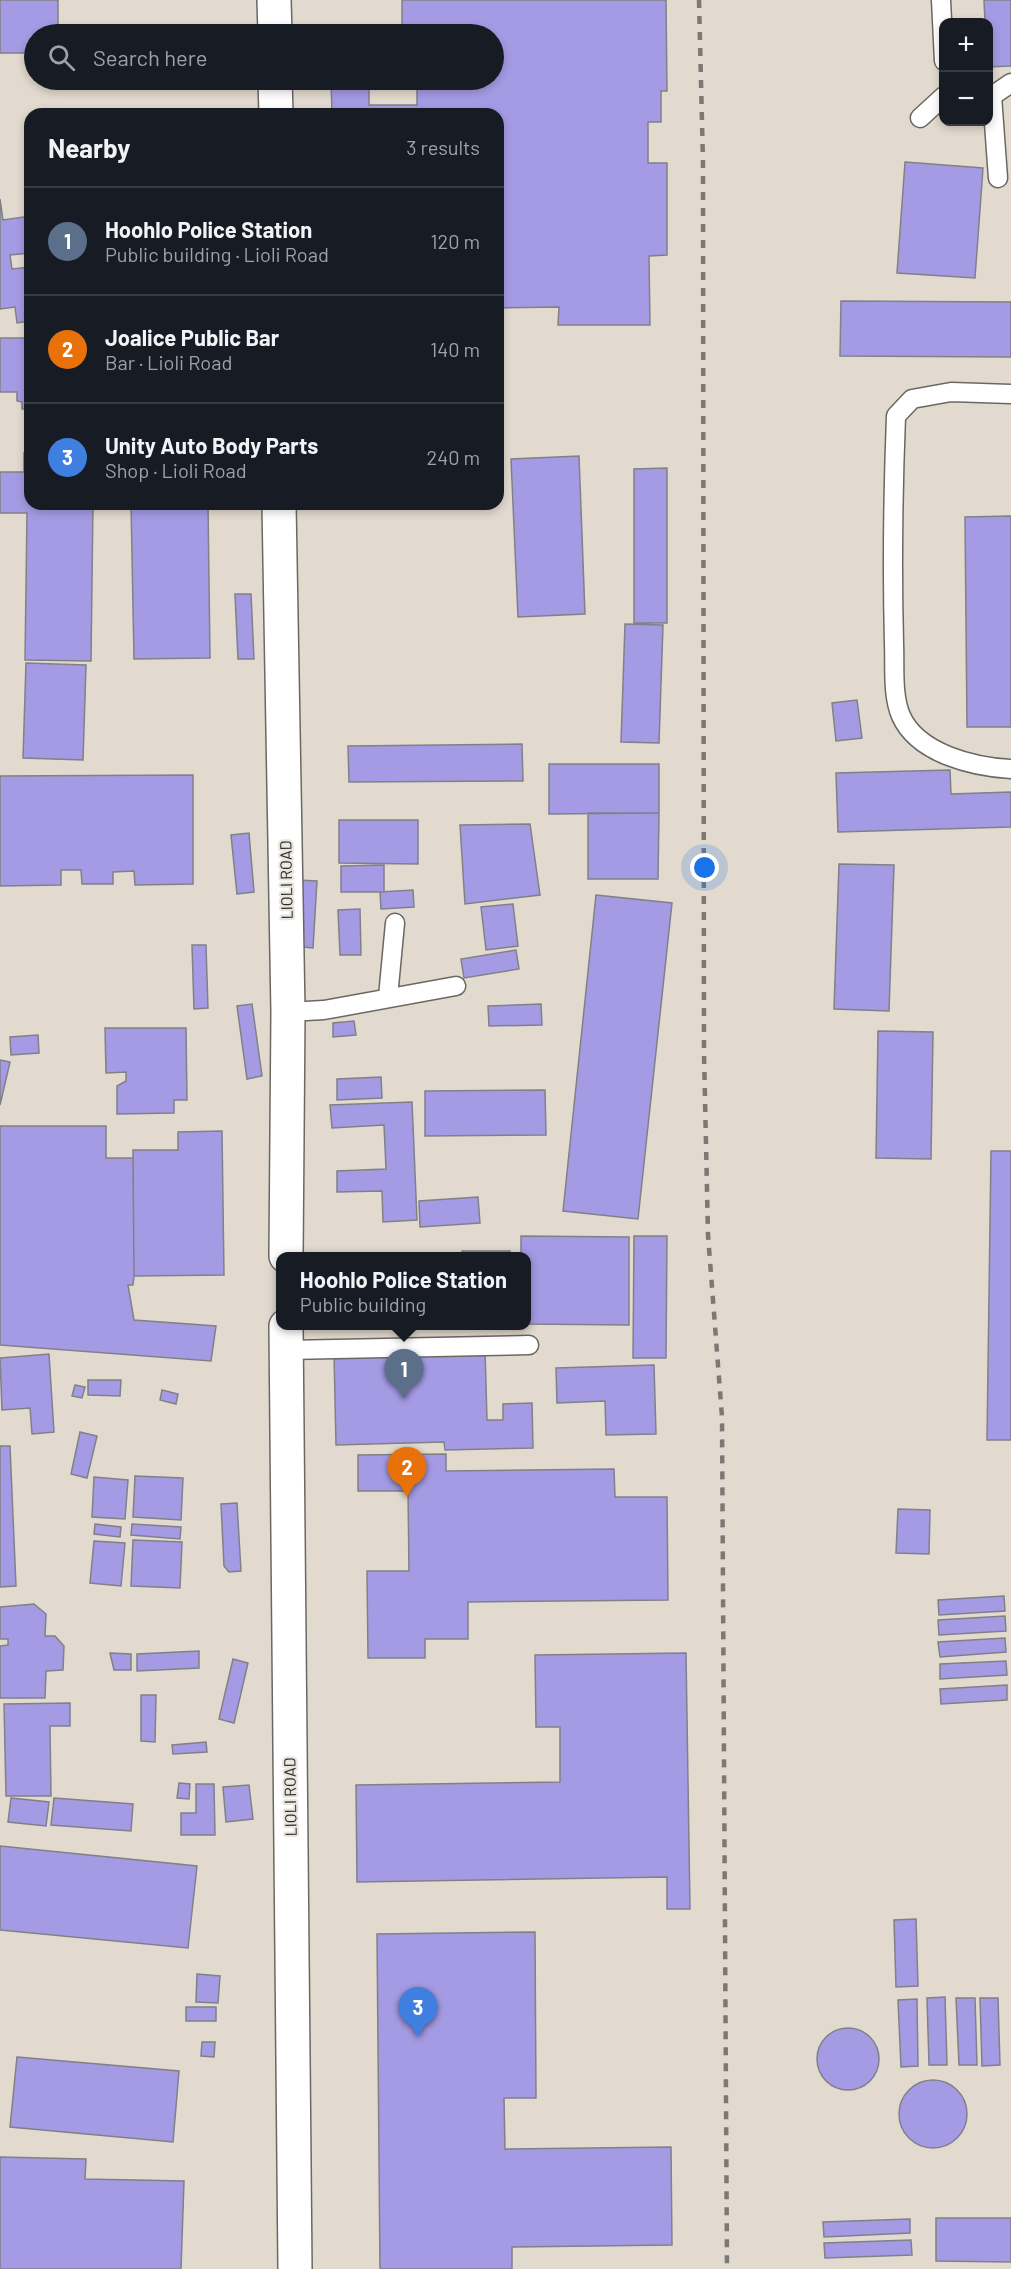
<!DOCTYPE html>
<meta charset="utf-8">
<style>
:root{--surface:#171b24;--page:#20242c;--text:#f1f3f6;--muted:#9ea1a6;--line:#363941;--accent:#0b8043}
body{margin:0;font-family:Barlow,sans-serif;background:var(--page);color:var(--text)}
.controls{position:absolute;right:18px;top:18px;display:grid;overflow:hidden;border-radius:12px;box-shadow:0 3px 9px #0003}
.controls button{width:54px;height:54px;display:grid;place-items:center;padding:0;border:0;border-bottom:2px solid var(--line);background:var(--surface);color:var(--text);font:30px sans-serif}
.you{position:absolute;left:705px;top:868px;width:21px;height:21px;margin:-15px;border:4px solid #fff;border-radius:50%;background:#1a73e8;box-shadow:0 0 0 9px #1a73e833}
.badge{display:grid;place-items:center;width:39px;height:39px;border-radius:50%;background:var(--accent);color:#fff;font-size:20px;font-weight:700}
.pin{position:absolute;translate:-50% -50px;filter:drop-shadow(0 2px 3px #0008)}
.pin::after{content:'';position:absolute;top:32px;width:21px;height:18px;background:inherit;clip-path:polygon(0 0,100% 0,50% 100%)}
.popup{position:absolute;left:276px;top:1252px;width:255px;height:78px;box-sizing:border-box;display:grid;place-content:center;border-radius:12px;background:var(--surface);filter:drop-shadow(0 2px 4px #0005);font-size:20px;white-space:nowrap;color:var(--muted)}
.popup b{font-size:22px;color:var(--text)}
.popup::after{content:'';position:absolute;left:50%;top:100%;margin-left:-12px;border:12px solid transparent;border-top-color:var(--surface)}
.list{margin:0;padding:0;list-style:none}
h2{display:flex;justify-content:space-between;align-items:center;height:78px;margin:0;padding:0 24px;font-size:26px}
h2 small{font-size:20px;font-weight:400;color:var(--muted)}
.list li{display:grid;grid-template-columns:39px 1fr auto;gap:18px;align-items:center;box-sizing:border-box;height:108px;padding:0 24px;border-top:2px solid var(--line)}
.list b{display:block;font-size:22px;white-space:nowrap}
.list p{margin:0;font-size:20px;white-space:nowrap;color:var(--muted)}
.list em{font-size:20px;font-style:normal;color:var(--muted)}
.icon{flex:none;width:33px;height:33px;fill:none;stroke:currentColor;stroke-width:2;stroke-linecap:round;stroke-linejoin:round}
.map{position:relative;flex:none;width:1011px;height:2269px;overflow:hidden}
.search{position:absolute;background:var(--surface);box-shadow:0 3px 9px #0003;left:24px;top:24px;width:480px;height:66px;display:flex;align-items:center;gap:15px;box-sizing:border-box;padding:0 21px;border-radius:33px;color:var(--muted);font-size:22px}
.panel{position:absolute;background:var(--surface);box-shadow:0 3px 9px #0003;left:24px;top:108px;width:480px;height:402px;border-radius:18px}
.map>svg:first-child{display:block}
</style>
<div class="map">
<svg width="1011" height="2269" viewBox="0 0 1011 2269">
<rect width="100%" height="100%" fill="#e9e6e0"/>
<path fill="#e2dace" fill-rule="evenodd" d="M 0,0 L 1011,0 L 1011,2269 L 0,2269 ZM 944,22 L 988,22 L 988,122 L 944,122 ZM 34,34 L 494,34 L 494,80 L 34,80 ZM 30,114 L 498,114 L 498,504 L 30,504 ZM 281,1256 L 527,1256 L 527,1326 L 281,1326 Z"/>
<path fill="#a59be5" stroke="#808086" stroke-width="1.5" d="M 0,0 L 58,0 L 58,34 L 34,34 L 34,53 L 0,53 Z
M 402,0 L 666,0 L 667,91 L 661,91 L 661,122 L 648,122 L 648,163 L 667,163 L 667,255 L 649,256 L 650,325 L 558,325 L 559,307 L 498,308 L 498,114 L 332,114 L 331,80 L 369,80 L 369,105 L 417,105 L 417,80 L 494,80 L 494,34 L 417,34 L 417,28 L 402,28 Z
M 984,0 L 1011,0 L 1011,66 L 988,67 L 988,22 L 985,22 Z
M 905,162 L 983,168 L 975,278 L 897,273 Z
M 0,199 L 3,220 L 30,216 L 30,253 L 10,255 L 12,269 L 30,267 L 30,321 L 17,323 L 15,307 L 0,309 Z
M 841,301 L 1011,302 L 1011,357 L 840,356 Z
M 0,338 L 30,338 L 30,409 L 22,409 L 22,402 L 17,401 L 17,392 L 0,392 Z
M 24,453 L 30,453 L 30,504 L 93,504 L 91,661 L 25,660 L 27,513 L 0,513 L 0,472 L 24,472 Z
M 579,456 L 585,614 L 518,617 L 511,459 Z
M 667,468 L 667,623 L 634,623 L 634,469 Z
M 131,504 L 208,504 L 210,658 L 134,659 Z
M 1011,516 L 1011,727 L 967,727 L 965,517 Z
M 235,594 L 251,594 L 254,659 L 238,659 Z
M 625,624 L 663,625 L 659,743 L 621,742 Z
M 26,663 L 86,665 L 83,760 L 23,758 Z
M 857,700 L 862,738 L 836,741 L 832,703 Z
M 522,744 L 523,781 L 349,782 L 348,746 Z
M 549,764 L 659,764 L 659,813 L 549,814 Z
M 950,770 L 951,794 L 1011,792 L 1011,827 L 838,832 L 836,773 Z
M 193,775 L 193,884 L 135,885 L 134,871 L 113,872 L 113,884 L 82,884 L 81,870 L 61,870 L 61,885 L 0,886 L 0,776 Z
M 588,813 L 659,813 L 658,879 L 588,879 Z
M 339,820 L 418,820 L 418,864 L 339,863 Z
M 530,824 L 540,895 L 465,904 L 460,825 Z
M 249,833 L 254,892 L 237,894 L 231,835 Z
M 839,864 L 894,865 L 889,1011 L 834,1009 Z
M 384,865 L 384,892 L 341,892 L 341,866 Z
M 297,880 L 317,881 L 313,948 L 293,946 Z
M 413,890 L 414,907 L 381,909 L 380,892 Z
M 596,895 L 672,903 L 638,1219 L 563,1211 Z
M 513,904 L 518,946 L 486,950 L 481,907 Z
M 360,909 L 361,955 L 340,955 L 338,910 Z
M 192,945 L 206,945 L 208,1008 L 194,1009 Z
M 516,950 L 519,969 L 464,978 L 461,959 Z
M 252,1004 L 262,1076 L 247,1079 L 237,1006 Z
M 541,1004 L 542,1025 L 489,1026 L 488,1006 Z
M 354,1021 L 356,1035 L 333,1037 L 333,1023 Z
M 105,1028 L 186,1028 L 187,1100 L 174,1100 L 174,1113 L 117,1114 L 117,1086 L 126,1081 L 126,1072 L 106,1073 Z
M 878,1031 L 933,1032 L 931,1159 L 876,1158 Z
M 38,1035 L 39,1053 L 11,1055 L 10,1037 Z
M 0,1060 L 10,1062 L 0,1105 Z
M 381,1077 L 382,1098 L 337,1100 L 337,1079 Z
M 545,1090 L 546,1135 L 425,1136 L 425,1091 Z
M 412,1102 L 417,1220 L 383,1222 L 382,1191 L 337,1192 L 337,1171 L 386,1169 L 384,1125 L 332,1128 L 330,1105 Z
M 0,1126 L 106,1126 L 106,1158 L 133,1158 L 134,1276 L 133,1285 L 128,1285 L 134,1320 L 216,1326 L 211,1361 L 0,1345 Z
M 222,1131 L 224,1275 L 134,1276 L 133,1150 L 178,1150 L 178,1132 Z
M 991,1151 L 1011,1151 L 1011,1440 L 987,1440 Z
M 478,1197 L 480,1223 L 420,1227 L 419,1201 Z
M 521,1236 L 629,1237 L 629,1325 L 527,1324 L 527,1256 L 521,1256 Z
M 634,1236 L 667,1236 L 666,1358 L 633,1358 Z
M 462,1251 L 510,1251 L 510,1256 L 462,1256 Z
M 485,1350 L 487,1420 L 503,1420 L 503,1404 L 532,1403 L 533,1448 L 445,1450 L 444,1442 L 336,1445 L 334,1354 Z
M 49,1354 L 54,1432 L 32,1434 L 30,1408 L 2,1410 L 0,1358 Z
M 654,1365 L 656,1434 L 606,1435 L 605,1401 L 557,1403 L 556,1368 Z
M 88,1380 L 121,1380 L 120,1396 L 88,1395 Z
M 75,1385 L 85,1387 L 82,1398 L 72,1396 Z
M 162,1390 L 178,1394 L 176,1404 L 160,1400 Z
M 80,1432 L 97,1436 L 87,1478 L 71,1474 Z
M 0,1446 L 10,1446 L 16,1586 L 0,1587 Z
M 446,1454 L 446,1471 L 614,1469 L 615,1497 L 667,1497 L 668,1600 L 468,1602 L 468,1639 L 425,1639 L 425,1658 L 368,1658 L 367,1571 L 409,1571 L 408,1491 L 358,1491 L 358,1455 Z
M 135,1476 L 183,1478 L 181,1520 L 133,1517 Z
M 94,1477 L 128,1480 L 125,1519 L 92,1517 Z
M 237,1503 L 241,1571 L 229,1572 L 224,1566 L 221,1504 Z
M 898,1509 L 930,1510 L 929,1554 L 896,1553 Z
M 95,1524 L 121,1527 L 120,1537 L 94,1534 Z
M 132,1524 L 181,1527 L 180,1539 L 131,1535 Z
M 133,1540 L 182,1542 L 180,1588 L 131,1586 Z
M 94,1541 L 125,1543 L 121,1586 L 90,1583 Z
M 1004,1596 L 1005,1611 L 939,1615 L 938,1600 Z
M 34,1604 L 46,1614 L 45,1636 L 55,1636 L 64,1646 L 63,1670 L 46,1671 L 45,1698 L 0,1698 L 0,1646 L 8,1645 L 8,1639 L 0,1639 L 0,1607 Z
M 1005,1616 L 1006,1631 L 939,1635 L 938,1620 Z
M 1005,1638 L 1006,1652 L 940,1657 L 938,1642 Z
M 199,1651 L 199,1668 L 137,1671 L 137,1654 Z
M 110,1653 L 131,1654 L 131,1670 L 114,1670 Z
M 686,1653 L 690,1909 L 667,1909 L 667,1877 L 357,1882 L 356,1785 L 560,1782 L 560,1727 L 536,1727 L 535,1655 Z
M 233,1659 L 248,1663 L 234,1723 L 219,1719 Z
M 1006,1661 L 1007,1675 L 940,1679 L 940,1664 Z
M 1007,1685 L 1007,1700 L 941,1704 L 940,1689 Z
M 141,1695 L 156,1695 L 155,1742 L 141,1741 Z
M 70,1703 L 70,1726 L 50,1726 L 51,1796 L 6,1796 L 4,1704 Z
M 206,1742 L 207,1752 L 173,1754 L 172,1745 Z
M 179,1783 L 190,1784 L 189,1799 L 177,1798 Z
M 196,1784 L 214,1784 L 215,1835 L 181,1835 L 181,1813 L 196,1813 Z
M 249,1785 L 253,1819 L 226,1822 L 223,1787 Z
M 11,1798 L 49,1802 L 46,1826 L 8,1822 Z
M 54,1798 L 133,1804 L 131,1831 L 51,1825 Z
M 0,1846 L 197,1866 L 188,1948 L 0,1930 Z
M 916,1919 L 918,1986 L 896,1987 L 894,1920 Z
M 535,1932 L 536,2098 L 504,2098 L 505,2149 L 671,2147 L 672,2245 L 512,2247 L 512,2269 L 380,2269 L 377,1934 Z
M 197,1974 L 220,1976 L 218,2003 L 196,2002 Z
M 945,1997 L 947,2065 L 929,2065 L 927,1998 Z
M 956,1998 L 975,1998 L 977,2065 L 959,2065 Z
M 980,1998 L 998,1998 L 1000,2065 L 982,2066 Z
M 917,1999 L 918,2066 L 901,2067 L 898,2000 Z
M 186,2007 L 216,2007 L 216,2021 L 186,2021 Z
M817 2059a31 31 0 1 1 62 0a31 31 0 1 1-62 0Z
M 202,2042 L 215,2042 L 214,2057 L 201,2056 Z
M 17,2057 L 179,2071 L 173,2142 L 10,2127 Z
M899 2114a34 34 0 1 1 68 0a34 34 0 1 1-68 0Z
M 0,2157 L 86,2159 L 85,2179 L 184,2181 L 181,2269 L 0,2269 Z
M 936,2218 L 1011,2218 L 1011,2262 L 936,2261 Z
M 910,2219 L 910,2233 L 824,2237 L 823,2222 Z
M 911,2240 L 912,2255 L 825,2258 L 824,2243 Z"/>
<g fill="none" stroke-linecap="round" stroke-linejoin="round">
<g stroke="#6b6863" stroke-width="21">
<path id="lane" d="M 941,0 L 944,61
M 920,118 L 944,96
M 998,178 L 992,96 L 1011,83
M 1011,394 L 951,392 L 912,399 L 896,416 C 893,492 892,568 894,644 C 895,667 892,695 901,716 C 918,754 974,767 1011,769
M 388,997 L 395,923
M 288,1012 L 324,1010 L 456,986
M 286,1350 L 529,1345"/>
</g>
<g stroke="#6b6863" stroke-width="36">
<path id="street" d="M 274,0 L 275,34
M 275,80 L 276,114
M 279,504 L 288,1012 L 286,1256
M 286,1326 L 295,2269"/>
</g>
<use href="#lane" stroke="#fff" stroke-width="18"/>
<use href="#street" stroke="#fff" stroke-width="33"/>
<path stroke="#7b7975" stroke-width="4.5" stroke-dasharray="8 8" stroke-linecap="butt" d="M 699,0 L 703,163 L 704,1053 L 708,1235 L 722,1417 L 727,2269"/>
</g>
<g text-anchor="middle" stroke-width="4.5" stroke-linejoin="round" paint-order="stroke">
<g font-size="16" fill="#2b2a28" stroke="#e9e6e0">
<text transform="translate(286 880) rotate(-91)" y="6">LIOLI ROAD</text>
<text transform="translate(290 1797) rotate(-91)" y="6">LIOLI ROAD</text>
</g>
</g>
</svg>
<div class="controls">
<button>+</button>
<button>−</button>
</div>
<div class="you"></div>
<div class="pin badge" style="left:404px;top:1399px;background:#5c6f8a">1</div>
<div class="popup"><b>Hoohlo Police Station</b>Public building</div>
<div class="pin badge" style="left:407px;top:1497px;background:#e8710a">2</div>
<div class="pin badge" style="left:418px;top:2037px;background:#3f7fe0">3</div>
<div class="search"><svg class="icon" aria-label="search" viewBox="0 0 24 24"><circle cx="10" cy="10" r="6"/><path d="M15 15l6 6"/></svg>Search here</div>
<section class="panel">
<h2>Nearby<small>3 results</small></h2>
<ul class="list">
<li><span class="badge" style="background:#5c6f8a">1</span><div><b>Hoohlo Police Station</b><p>Public building · Lioli Road</p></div><em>120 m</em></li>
<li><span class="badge" style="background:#e8710a">2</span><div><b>Joalice Public Bar</b><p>Bar · Lioli Road</p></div><em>140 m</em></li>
<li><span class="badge" style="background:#3f7fe0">3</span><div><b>Unity Auto Body Parts</b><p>Shop · Lioli Road</p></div><em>240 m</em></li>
</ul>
</section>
</div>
